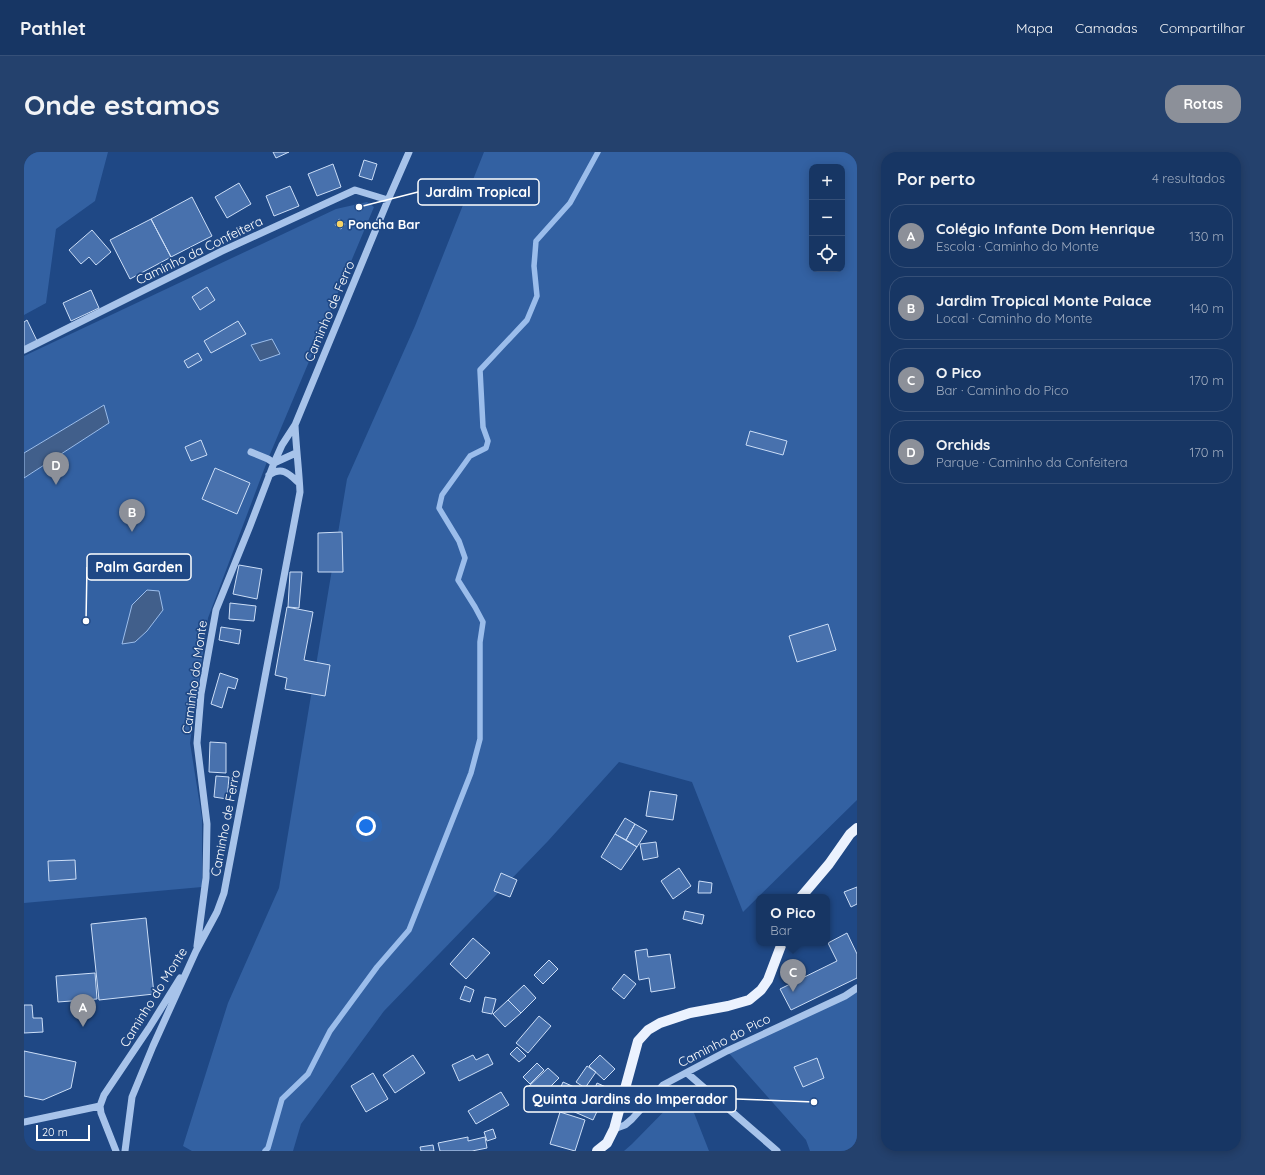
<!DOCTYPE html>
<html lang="pt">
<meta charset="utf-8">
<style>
:root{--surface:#173664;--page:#24416d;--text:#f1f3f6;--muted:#9eabbf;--line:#365078;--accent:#8c9099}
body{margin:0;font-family:Quicksand,sans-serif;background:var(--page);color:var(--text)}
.controls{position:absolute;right:12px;top:12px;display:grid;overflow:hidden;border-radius:8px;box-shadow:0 2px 10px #0003}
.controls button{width:36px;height:36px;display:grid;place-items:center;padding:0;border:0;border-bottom:1px solid var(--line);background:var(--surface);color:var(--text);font:20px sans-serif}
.scale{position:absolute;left:12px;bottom:10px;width:54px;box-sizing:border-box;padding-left:4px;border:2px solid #fff;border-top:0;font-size:11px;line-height:14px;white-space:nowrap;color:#fff;-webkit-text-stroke:3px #1f4885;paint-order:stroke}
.you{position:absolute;left:342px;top:674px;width:14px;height:14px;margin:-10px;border:3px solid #fff;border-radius:50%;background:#1a73e8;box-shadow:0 0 0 6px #1a73e833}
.badge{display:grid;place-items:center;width:26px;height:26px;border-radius:50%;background:var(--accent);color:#fff;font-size:13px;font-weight:700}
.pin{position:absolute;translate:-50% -33px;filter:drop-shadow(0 1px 2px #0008)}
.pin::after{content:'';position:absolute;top:21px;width:14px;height:12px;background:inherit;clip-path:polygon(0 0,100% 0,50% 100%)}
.popup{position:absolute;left:732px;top:742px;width:74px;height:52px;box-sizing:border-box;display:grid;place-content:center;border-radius:8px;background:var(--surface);filter:drop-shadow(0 1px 3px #0005);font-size:13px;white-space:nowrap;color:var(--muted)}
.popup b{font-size:15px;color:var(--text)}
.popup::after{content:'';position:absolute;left:50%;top:100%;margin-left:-8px;border:8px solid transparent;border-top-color:var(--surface)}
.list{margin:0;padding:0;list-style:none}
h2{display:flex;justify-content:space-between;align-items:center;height:52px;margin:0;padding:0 16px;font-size:17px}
h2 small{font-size:13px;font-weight:400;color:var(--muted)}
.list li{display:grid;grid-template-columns:26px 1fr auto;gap:12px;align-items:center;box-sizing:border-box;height:64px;margin:0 8px 8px;padding:0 8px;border:1px solid var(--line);border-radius:16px}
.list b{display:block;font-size:15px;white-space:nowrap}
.list p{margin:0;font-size:13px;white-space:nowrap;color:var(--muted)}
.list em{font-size:13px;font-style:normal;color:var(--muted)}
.icon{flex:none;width:22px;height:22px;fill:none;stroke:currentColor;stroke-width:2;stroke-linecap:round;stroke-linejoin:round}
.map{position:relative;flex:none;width:833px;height:999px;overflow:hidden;border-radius:16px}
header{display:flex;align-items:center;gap:24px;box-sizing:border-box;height:56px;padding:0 20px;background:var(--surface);border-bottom:1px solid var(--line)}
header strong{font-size:19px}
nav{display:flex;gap:22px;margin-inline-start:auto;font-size:14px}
.intro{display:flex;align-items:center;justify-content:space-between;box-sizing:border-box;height:96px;padding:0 24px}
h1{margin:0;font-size:28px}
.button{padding:10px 18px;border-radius:16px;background:var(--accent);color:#fff;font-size:14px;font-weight:700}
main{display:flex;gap:24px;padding:0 24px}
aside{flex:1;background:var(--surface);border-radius:16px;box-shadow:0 2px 10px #0003}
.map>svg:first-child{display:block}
</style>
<header>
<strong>Pathlet</strong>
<nav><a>Mapa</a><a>Camadas</a><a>Compartilhar</a></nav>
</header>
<div class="intro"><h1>Onde estamos</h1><a class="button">Rotas</a></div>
<main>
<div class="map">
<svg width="833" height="999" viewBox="0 0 833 999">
<rect width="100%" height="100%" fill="#1f4885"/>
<path fill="#3361a2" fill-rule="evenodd" d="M 0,0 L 84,0 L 71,49 L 32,77 L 22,151 L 0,163 Z
M 460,0 L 833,0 L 833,648 L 719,760 L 668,630 L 595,610 L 524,689 L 360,859 L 277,972 L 269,999 L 168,999 L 159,994 L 204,851 L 255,736 L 323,327 L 391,174 ZM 788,15 L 818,15 L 818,117 L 788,117 Z
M 343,50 L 350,55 L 244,307 L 184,466 L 166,591 L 178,666 L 178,735 L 0,751 L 0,326 L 85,271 L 80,253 L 0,301 L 0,204 L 312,57 Z
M 833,836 L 833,999 L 786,999 L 782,988 L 703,899 Z
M 661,938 L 685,999 L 600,999 L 608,992 Z"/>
<path fill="#415f8b" stroke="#9bbdeb" d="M 248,187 L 256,202 L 236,209 L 227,193 Z
M 80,253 L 85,271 L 0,326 L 0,301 Z
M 123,438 L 135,439 L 139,458 L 123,479 L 111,490 L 98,492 L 108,453 Z"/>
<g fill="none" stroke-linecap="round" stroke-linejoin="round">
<path stroke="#9bbdeb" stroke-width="5.5" d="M 241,999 L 244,996 L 258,947 L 284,922 L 306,879 L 353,815 L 385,778 L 447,621 L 456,587 L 456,490 L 459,470 L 451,455 L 434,428 L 441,406 L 435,389 L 415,356 L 418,343 L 446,304 L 462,296 L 464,289 L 459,275 L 456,218 L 503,168 L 513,144 L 510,114 L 512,89 L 546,51 L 574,0"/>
</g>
<path fill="#4871ad" stroke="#ccdef7" d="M 249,0 L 265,0 L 252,6 Z
M 340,8 L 353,12 L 348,28 L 335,24 Z
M 309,12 L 317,35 L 293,44 L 284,22 Z
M 215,31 L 227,52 L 203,66 L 191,45 Z
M 266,34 L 275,54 L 250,64 L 242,44 Z
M 168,45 L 188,84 L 147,105 L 127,67 Z
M 127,67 L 147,105 L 106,127 L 86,88 Z
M 315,67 L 321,72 L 317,77 L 311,73 Z
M 68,78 L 87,100 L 72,113 L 65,105 L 57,112 L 45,98 Z
M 183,135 L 191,148 L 176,158 L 168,145 Z
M 67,138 L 75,156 L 47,169 L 39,151 Z
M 3,168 L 15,193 L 0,200 L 0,170 Z
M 214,169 L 222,182 L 187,201 L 180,189 Z
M 174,201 L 178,208 L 164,216 L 160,209 Z
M 726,279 L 763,289 L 759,303 L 722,293 Z
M 177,288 L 183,303 L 167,309 L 161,295 Z
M 191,316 L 226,331 L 213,362 L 178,347 Z
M 318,380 L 319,420 L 294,420 L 294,381 Z
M 215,413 L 238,417 L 233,447 L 209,442 Z
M 266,420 L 278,420 L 275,456 L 264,455 Z
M 206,451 L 232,454 L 230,469 L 205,467 Z
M 263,455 L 289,460 L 280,508 L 306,513 L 301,544 L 261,537 L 263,526 L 251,523 Z
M 804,472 L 812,498 L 773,510 L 765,484 Z
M 197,475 L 217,478 L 215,492 L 195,488 Z
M 196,521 L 214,527 L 211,537 L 204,535 L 198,556 L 187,552 Z
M 186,590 L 202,591 L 202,621 L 185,620 Z
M 192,624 L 205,625 L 203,647 L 190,645 Z
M 626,639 L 653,643 L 649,668 L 622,664 Z
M 601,666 L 611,672 L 602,688 L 591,682 Z
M 611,672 L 623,679 L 613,695 L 602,688 Z
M 591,682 L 613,695 L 597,718 L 577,705 Z
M 632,690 L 634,705 L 619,708 L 616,692 Z
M 51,708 L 52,727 L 25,729 L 24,709 Z
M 655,716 L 667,734 L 649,747 L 637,729 Z
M 477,721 L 493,728 L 486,745 L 470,739 Z
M 675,729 L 688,731 L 687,741 L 674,741 Z
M 833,735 L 833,752 L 827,755 L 820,740 Z
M 661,759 L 680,763 L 678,772 L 659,767 Z
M 122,766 L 130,842 L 75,848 L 67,772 Z
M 823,781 L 833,802 L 833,826 L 767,858 L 756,837 L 813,809 L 804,791 Z
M 449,786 L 466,801 L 442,827 L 426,812 Z
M 623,797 L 624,805 L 646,802 L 651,836 L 627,840 L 625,826 L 615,828 L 611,799 Z
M 525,808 L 534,817 L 519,832 L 510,823 Z
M 71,821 L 73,847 L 34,850 L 32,824 Z
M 600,822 L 612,832 L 600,847 L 588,837 Z
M 500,833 L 512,846 L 497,861 L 484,848 Z
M 441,834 L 450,838 L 446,850 L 436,847 Z
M 461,845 L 472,847 L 468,862 L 458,860 Z
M 484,848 L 497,861 L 481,875 L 469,862 Z
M 0,853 L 8,853 L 9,866 L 18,866 L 19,880 L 0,881 Z
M 515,864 L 527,874 L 504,901 L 492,891 Z
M 493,895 L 502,904 L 495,910 L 486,902 Z
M 0,899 L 52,910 L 47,936 L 19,948 L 0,944 Z
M 464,902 L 469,912 L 435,929 L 428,913 L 449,903 L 452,908 Z
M 389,903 L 401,921 L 371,941 L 359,923 Z
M 576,903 L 591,917 L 580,928 L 565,914 Z
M 793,906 L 800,926 L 779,935 L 770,915 Z
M 513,911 L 520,918 L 506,932 L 499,925 Z
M 563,914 L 572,920 L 561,936 L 552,930 Z
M 524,916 L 535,926 L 515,946 L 504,935 Z
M 349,921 L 364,947 L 342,960 L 327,934 Z
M 539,930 L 568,943 L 573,931 L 584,936 L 569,968 L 530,951 Z
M 477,940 L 485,953 L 452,972 L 444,959 Z
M 536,960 L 561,968 L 551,999 L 526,992 Z
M 469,977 L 472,986 L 463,989 L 460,980 Z
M 444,985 L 444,989 L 461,985 L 463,996 L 448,999 L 416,999 L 414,991 Z
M 409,993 L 410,999 L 397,999 L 396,995 Z"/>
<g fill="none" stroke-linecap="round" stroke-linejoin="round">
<path stroke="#a7c3ea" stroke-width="7" d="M 0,198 L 198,99 L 331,38 L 364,48
M 227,300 L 244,307 L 250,311
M 250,311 L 272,301
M 245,323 C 259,314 265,322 275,331
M 173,794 L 182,726 L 183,672 L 173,591 L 177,542 L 192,458 L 226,374 L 250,311 L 258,293 L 271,273
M 663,921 L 753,999
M 76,954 L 80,943 L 125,876 L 156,826
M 76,954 L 77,961 L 92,999
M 0,970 L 76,954
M 590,977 L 601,973 L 608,967 L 639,933 L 703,899 L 821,844 L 833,836
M 101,999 L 108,945 L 129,894 L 172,799 L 193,760 L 200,741 L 276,340 C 275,318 272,295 271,273 L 364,48 L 385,0"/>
<path stroke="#ebf2fe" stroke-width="10" d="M 777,745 L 805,712 L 826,682 L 833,676
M 573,999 L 583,991 L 590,977 L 614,889 L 624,878 L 636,871 L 666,861 L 704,854 L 725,848 L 737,838 L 744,828 L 758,791"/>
</g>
<circle fill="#f8d467" stroke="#1f4885" stroke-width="1.5" cx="316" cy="72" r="4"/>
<g text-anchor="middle" stroke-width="3.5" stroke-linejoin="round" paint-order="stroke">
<g font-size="13" font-weight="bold" fill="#fff" stroke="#1f4885" text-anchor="start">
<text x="324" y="77">Poncha Bar</text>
</g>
<g font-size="13" fill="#fff" stroke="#1f4885">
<text transform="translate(175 98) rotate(-26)" y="5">Caminho da Confeitera</text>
<text transform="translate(305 159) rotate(-67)" y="5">Caminho de Ferro</text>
<text transform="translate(170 525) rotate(-82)" y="5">Caminho do Monte</text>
<text transform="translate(201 671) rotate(-79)" y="5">Caminho de Ferro</text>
<text transform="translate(129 845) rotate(-58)" y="5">Caminho do Monte</text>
<text transform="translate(700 888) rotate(-27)" y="5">Caminho do Pico</text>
</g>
</g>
<path fill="none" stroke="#fff" stroke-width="1.5" d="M335 55L394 40M62 469L63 415M790 950L712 947"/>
<g fill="#fff" stroke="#1f4885" stroke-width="1.5">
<circle cx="335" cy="55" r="4"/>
<circle cx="62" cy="469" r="4"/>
<circle cx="790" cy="950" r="4"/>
</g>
<g fill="#1f4885" stroke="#fff" stroke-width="1.5">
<rect x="394" y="27" width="121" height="26" rx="4"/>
<rect x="63" y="402" width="104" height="26" rx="4"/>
<rect x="500" y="934" width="212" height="26" rx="4"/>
</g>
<g font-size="14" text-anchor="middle" font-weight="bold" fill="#fff">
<text x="454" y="45">Jardim Tropical</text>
<text x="115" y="420">Palm Garden</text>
<text x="606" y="952">Quinta Jardins do Imperador</text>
</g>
</svg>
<div class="controls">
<button>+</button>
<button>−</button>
<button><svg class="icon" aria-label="locate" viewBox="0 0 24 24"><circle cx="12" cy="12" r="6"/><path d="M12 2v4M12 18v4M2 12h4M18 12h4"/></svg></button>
</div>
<div class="scale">20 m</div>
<div class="you"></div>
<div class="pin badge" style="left:59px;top:875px">A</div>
<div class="pin badge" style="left:108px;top:380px">B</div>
<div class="pin badge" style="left:769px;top:840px">C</div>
<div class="popup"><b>O Pico</b>Bar</div>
<div class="pin badge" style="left:32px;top:333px">D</div>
</div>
<aside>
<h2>Por perto<small>4 resultados</small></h2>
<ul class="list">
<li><span class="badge">A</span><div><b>Colégio Infante Dom Henrique</b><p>Escola · Caminho do Monte</p></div><em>130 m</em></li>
<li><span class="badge">B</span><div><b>Jardim Tropical Monte Palace</b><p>Local · Caminho do Monte</p></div><em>140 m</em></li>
<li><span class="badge">C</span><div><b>O Pico</b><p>Bar · Caminho do Pico</p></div><em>170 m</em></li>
<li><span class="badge">D</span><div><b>Orchids</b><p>Parque · Caminho da Confeitera</p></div><em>170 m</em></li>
</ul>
</aside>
</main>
